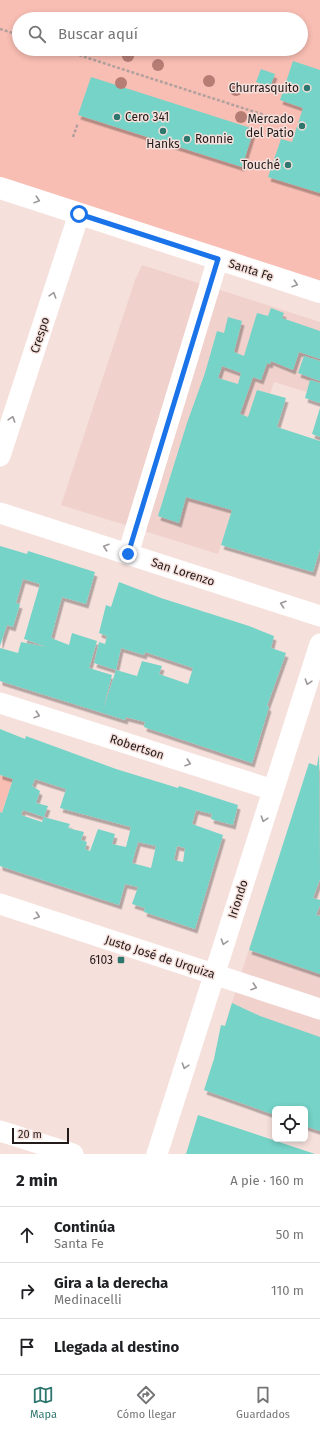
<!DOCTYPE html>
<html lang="es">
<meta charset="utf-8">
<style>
:root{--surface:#fff;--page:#f6f6f6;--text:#202124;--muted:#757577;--line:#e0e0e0;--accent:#2e766e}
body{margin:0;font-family:"Fira Sans",sans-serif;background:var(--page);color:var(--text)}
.controls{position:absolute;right:12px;bottom:12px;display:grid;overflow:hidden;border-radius:6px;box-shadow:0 2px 6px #0003}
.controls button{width:36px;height:36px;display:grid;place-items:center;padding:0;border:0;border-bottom:1px solid var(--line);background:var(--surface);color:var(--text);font:20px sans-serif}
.scale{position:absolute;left:12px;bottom:10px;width:57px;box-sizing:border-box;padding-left:4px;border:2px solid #231b1a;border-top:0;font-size:11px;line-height:14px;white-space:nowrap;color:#231b1a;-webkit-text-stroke:3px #f6e0dc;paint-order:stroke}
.stop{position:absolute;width:12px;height:12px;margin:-9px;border:3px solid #1a73e8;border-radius:50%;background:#fff}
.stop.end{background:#1a73e8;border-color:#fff;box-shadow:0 1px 4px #0008}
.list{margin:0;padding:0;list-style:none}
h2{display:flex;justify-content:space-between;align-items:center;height:52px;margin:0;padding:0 16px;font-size:17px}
h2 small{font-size:13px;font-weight:400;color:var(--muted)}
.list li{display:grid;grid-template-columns:26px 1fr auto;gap:12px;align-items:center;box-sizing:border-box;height:56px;padding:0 16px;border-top:1px solid var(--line)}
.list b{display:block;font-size:15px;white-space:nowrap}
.list p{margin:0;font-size:13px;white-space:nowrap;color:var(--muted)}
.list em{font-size:13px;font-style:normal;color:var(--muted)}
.icon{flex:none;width:22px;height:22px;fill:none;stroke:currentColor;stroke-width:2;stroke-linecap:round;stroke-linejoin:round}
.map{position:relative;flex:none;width:320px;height:1154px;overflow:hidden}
.search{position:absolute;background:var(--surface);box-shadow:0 2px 6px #0003;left:12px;right:12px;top:12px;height:44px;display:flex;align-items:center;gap:10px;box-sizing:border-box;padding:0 14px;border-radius:22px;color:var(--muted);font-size:15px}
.sheet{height:220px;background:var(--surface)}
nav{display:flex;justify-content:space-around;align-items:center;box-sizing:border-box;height:56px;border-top:1px solid var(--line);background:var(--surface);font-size:11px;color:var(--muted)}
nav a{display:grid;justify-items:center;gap:2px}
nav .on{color:var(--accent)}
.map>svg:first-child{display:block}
</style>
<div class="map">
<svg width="320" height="1154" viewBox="0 0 320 1154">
<defs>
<filter id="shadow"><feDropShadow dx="2.5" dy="4.5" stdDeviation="0" flood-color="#0004"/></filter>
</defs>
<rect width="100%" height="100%" fill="#f6e0dc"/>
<path fill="#f0d1cc" d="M 142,265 L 320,322 L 320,396 L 274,382 L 218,554 L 61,505 L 135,280 Z
M 265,899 L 320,916 L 320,1131 L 305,1126 L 305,1109 L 275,1109 L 275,1115 L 204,1090 Z"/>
<path fill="#f9beb3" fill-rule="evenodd" d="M 0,0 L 320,0 L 320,281 L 0,177 ZM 19,19 L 301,19 L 301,49 L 19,49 Z
M 0,775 L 13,779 L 2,813 L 0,812 Z"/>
<path fill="#75d3c7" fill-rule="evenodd" filter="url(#shadow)" d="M 293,61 L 320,70 L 320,193 L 268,177 L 281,139 L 292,142 L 303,108 L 280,100 Z
M 261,69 L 275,74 L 270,87 L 256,82 Z
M 91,77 L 254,129 L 242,167 L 78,115 Z
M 271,308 L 284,313 L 282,318 L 320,331 L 320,359 L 299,352 L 293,370 L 271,361 L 270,364 L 267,363 L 261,380 L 253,377 L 240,414 L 248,417 L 257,390 L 286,398 L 277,427 L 320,441 L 320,549 L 313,572 L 221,545 L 232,510 L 186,497 L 179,523 L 158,516 L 187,423 L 205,373 L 217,331 L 224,333 L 228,317 L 242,321 L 234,352 L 244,356 L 257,313 L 268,316 ZM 222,366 L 241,373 L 238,384 L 218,378 Z
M 304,356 L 320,361 L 320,381 L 298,373 Z
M 310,380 L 320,383 L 320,403 L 305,398 Z
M 320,408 L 320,437 L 312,434 Z
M 0,546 L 27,554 L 28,551 L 95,572 L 86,604 L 62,597 L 51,638 L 69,645 L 72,633 L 97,641 L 89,668 L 112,675 L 103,710 L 116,670 L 94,663 L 99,642 L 105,644 L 107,636 L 99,633 L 106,605 L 111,607 L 119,582 L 161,598 L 249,626 L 274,636 L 271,648 L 286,653 L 267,706 L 269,707 L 252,763 L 144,727 L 145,722 L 126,717 L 125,720 L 0,681 L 0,648 L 18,653 L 21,642 L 47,647 L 24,639 L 40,584 L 23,579 L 16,603 L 20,604 L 13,627 L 7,625 L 0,646 ZM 121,648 L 144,655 L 145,652 L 193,668 L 188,684 L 159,674 L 162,666 L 142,661 L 137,676 L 116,670 Z
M 0,729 L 25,739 L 26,736 L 116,769 L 178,788 L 179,786 L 238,805 L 233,825 L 211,819 L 212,814 L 196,810 L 192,824 L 223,835 L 195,929 L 144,912 L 145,908 L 132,904 L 138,887 L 125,884 L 119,905 L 0,866 L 0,812 L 2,813 L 13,779 L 0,775 ZM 35,779 L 66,789 L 60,808 L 131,827 L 126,847 L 112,844 L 115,834 L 98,829 L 90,851 L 85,849 L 87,842 L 81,840 L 84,832 L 68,828 L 70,824 L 44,817 L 42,822 L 21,815 L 23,810 L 44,817 L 48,806 L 36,803 L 40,791 L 32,786 ZM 138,842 L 156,846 L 151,868 L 132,863 ZM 177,846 L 185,848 L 183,862 L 174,860 Z
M 319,754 L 320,879 L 313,898 L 320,900 L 320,905 L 316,915 L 320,916 L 320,974 L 249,950 L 309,763 L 317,766 Z
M 232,1003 L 260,1016 L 320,1037 L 320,1131 L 305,1126 L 305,1109 L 275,1109 L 275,1115 L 204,1090 L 214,1059 L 221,1025 L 225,1026 Z
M 198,1115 L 315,1154 L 186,1154 Z"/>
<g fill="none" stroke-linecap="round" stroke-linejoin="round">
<path stroke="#b2a09d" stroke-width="2.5" stroke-dasharray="3 2" stroke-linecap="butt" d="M 0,29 L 19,35
M 60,49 L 286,122
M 73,137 L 78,123"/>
<path stroke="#fff" stroke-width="21" d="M 0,456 L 79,214
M 0,513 L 320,616
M 128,554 L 218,259
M 0,703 L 273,790
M 0,904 L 320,1009
M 0,1131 L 73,1154
M 157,1154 L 320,644"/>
<path stroke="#fff" stroke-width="22" d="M 0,188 L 320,292"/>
</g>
<g fill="#b67d75">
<circle cx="128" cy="56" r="6"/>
<circle cx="158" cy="65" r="6"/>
<circle cx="209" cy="81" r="6"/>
<circle cx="121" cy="83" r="6"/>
<circle cx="236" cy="90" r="6"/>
<circle cx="241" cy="117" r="6"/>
</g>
<defs><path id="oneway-chevron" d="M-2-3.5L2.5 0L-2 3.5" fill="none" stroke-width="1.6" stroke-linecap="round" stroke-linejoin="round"/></defs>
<g stroke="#9c9898">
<use href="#oneway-chevron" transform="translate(37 200) rotate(18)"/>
<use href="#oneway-chevron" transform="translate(295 284) rotate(18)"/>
<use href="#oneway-chevron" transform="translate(53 295) rotate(-72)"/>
<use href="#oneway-chevron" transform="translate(12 419) rotate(-72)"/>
<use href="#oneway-chevron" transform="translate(106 547) rotate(-162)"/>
<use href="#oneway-chevron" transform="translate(283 604) rotate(-162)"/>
<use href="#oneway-chevron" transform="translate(308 682) rotate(108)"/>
<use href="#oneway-chevron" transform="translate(37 715) rotate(18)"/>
<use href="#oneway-chevron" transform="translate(188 763) rotate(18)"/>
<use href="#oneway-chevron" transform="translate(264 819) rotate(108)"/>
<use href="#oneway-chevron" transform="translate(37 916) rotate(18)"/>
<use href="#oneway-chevron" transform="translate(224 942) rotate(108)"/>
<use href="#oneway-chevron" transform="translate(254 987) rotate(18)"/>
<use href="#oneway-chevron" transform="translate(185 1066) rotate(108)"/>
</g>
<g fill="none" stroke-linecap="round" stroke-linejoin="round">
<path stroke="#1a73e8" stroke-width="5" d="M 79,214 L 218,259 L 128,554"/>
</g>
<g fill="#2e766e" stroke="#f6e0dc" stroke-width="1.5">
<circle cx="307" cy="88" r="4"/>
<circle cx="117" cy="117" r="4"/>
<circle cx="302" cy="126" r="4"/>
<circle cx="163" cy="131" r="4"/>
<circle cx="187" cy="139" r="4"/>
<circle cx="288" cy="165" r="4"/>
<rect x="117" y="956" width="8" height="8" rx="2"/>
</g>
<g text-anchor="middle" stroke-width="3" stroke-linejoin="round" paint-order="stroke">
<g font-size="12" fill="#231b1a" stroke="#f6e0dc" text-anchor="end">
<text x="299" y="92">Churrasquito</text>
<text x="125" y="121" text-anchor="start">Cero 341</text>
<text x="294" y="123">Mercado<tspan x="294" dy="14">del Patio</tspan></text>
<text x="195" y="143" text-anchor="start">Ronnie</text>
<text x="163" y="148" text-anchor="middle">Hanks</text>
<text x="280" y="169">Touché</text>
<text x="113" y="964">6103</text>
</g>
<g font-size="12" fill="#231b1a" stroke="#f6e0dc">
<text transform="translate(251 270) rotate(18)" y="4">Santa Fe</text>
<text transform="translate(40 335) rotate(-72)" y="4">Crespo</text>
<text transform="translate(183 572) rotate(18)" y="4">San Lorenzo</text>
<text transform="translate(137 747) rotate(18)" y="4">Robertson</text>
<text transform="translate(238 899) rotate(-72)" y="4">Iriondo</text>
<text transform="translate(160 957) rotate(18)" y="4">Justo José de Urquiza</text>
</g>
</g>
</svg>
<div class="controls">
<button><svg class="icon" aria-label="locate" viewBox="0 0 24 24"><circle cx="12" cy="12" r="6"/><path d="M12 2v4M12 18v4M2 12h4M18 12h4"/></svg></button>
</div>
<div class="scale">20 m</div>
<div class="stop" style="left:79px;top:214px"></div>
<div class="stop end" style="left:128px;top:554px"></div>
<div class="search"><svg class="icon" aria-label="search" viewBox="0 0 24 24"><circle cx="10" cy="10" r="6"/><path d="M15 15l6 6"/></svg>Buscar aquí</div>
</div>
<section class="sheet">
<h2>2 min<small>A pie · 160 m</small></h2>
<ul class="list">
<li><svg class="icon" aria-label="ahead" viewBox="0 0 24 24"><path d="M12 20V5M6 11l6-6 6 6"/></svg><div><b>Continúa</b><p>Santa Fe</p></div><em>50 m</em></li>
<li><svg class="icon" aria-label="right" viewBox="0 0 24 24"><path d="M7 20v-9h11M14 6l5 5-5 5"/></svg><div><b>Gira a la derecha</b><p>Medinacelli</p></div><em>110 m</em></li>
<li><svg class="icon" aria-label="arrive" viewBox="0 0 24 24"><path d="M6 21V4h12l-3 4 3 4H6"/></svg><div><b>Llegada al destino</b></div></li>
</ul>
</section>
<nav>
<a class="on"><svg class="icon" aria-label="map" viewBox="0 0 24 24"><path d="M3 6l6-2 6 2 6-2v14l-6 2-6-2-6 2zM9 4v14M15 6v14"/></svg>Mapa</a>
<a><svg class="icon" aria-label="directions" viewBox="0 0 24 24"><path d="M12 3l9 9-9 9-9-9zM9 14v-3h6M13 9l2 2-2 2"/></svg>Cómo llegar</a>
<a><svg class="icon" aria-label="saved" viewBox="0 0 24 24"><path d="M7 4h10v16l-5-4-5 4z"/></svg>Guardados</a>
</nav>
